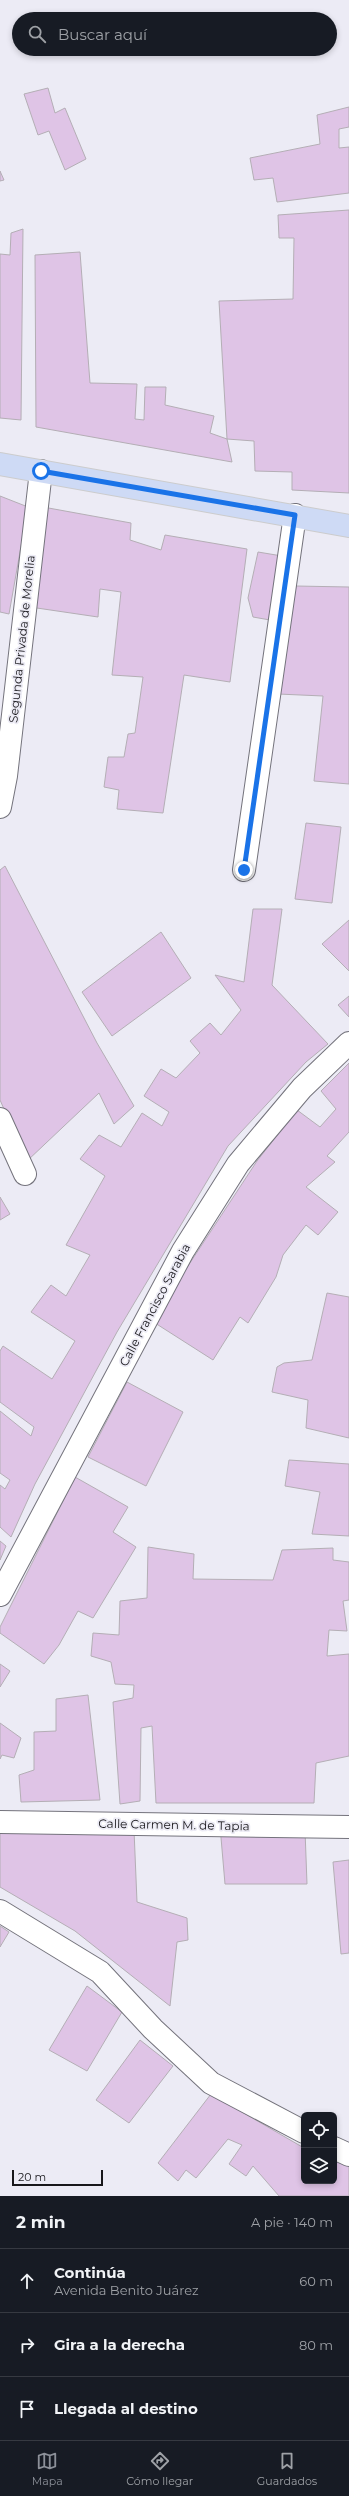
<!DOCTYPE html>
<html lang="es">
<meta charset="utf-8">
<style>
:root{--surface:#171b24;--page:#242831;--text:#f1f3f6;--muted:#9ea1a6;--line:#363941;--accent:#8c9099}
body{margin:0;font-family:Montserrat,sans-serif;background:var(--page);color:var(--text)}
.controls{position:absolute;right:12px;bottom:12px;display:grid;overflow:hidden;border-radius:6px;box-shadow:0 2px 6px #0003}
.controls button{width:36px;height:36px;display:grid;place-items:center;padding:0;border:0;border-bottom:1px solid var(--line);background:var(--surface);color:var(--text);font:20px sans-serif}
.scale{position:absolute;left:12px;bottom:10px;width:91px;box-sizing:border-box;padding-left:4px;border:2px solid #18171b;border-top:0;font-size:11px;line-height:14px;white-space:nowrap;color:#18171b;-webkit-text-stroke:3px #ecebf5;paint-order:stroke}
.stop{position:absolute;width:12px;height:12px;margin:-9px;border:3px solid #1a73e8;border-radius:50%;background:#fff}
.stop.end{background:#1a73e8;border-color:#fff;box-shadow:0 1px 4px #0008}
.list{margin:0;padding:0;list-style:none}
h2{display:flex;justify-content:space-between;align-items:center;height:52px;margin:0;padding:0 16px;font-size:17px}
h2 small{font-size:13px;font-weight:400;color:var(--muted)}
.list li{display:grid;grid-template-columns:26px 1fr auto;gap:12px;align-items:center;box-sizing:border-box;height:64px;padding:0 16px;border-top:1px solid var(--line)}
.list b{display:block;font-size:15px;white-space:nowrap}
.list p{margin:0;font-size:13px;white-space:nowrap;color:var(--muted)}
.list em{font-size:13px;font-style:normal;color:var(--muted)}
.icon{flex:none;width:22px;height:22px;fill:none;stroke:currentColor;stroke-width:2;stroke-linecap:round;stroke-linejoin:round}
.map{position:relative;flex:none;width:349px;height:2196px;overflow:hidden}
.search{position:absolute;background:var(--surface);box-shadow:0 2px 6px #0003;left:12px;right:12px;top:12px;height:44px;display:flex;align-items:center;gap:10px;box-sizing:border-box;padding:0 14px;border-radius:22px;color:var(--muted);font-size:15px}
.sheet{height:244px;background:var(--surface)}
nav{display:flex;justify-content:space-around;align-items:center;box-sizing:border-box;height:56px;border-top:1px solid var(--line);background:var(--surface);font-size:11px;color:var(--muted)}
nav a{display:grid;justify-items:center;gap:2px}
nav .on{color:var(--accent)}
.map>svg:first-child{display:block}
</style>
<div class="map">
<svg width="349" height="2196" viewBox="0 0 349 2196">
<rect width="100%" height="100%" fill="#ecebf5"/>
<path fill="#dfc4e6" stroke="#b4aeb5" d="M 48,88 L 55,113 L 65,108 L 86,159 L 65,170 L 49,131 L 38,135 L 24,94 Z
M 349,107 L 349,127 L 339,129 L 339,148 L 349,147 L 349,193 L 277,202 L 273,178 L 254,180 L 250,158 L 320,144 L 317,115 Z
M 0,171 L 4,180 L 0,181 Z
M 349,210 L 349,493 L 292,490 L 292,472 L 255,471 L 254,441 L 227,439 L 219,301 L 293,299 L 294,238 L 279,238 L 278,215 Z
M 23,229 L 21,420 L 0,418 L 0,254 L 10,255 L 11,233 Z
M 80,252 L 90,383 L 137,384 L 135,419 L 144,420 L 145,387 L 166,387 L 165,405 L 214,416 L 210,433 L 227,439 L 232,462 L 36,427 L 35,255 Z
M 0,496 L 28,507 L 9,614 L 0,612 Z
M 43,507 L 131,523 L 130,540 L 161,550 L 165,535 L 247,549 L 230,682 L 184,675 L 163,813 L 117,809 L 119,790 L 104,787 L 108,757 L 124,757 L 128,734 L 135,733 L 143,677 L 112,675 L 121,592 L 100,589 L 98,617 L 30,607 Z
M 258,552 L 282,556 L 270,620 L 253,617 L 248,598 Z
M 296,586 L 349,587 L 349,784 L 314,781 L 323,696 L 278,694 Z
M 306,823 L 341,827 L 332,903 L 295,899 Z
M 5,866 L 97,1043 L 134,1106 L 114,1124 L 99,1093 L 27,1161 L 0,1100 L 0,870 Z
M 253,909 L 282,909 L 272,985 L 328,1044 L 306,1062 L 228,1146 L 117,1332 L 35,1484 L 11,1537 L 0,1527 L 0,1485 L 5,1489 L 10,1480 L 0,1473 L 0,1411 L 31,1436 L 34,1427 L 0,1402 L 0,1351 L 3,1346 L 52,1379 L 75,1341 L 31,1312 L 51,1285 L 66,1296 L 90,1255 L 66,1245 L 105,1176 L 80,1159 L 99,1135 L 121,1147 L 142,1113 L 162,1126 L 169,1112 L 144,1096 L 161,1069 L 176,1078 L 200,1053 L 190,1041 L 210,1023 L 221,1035 L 241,1010 L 215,975 L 244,982 Z
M 349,920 L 349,971 L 322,944 Z
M 161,932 L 191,978 L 112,1036 L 82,992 Z
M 349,996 L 349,1017 L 338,1005 Z
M 349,1063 L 349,1132 L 327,1156 L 335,1162 L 306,1187 L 338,1212 L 318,1235 L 306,1225 L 283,1255 L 276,1277 L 248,1323 L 240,1317 L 213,1360 L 155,1323 L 184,1272 L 257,1161 L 297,1110 L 320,1127 L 336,1109 L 321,1091 Z
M 0,1197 L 10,1214 L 0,1220 Z
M 327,1293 L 349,1297 L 349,1438 L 306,1428 L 308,1400 L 272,1392 L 277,1367 L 284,1363 L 312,1360 Z
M 127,1382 L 183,1412 L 146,1486 L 88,1457 Z
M 289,1460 L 349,1464 L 349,1536 L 312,1534 L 320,1492 L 285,1486 Z
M 75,1477 L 128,1507 L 113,1532 L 136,1547 L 93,1618 L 78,1611 L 59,1645 L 44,1664 L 0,1633 L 0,1627 Z
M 0,1541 L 6,1546 L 0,1560 Z
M 148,1547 L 194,1554 L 193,1579 L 273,1580 L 282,1550 L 333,1548 L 333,1560 L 349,1562 L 349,1600 L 343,1601 L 347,1631 L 329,1630 L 327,1656 L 349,1654 L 349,1756 L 316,1763 L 314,1803 L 156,1803 L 152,1726 L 141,1728 L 140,1801 L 120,1804 L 113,1702 L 133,1698 L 134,1685 L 115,1684 L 111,1662 L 91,1656 L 93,1633 L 119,1635 L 120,1601 L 147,1598 Z
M 0,1664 L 10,1671 L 0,1687 Z
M 88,1695 L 100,1800 L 21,1802 L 19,1775 L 34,1770 L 34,1732 L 56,1731 L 56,1699 Z
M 0,1723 L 21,1738 L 14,1758 L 2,1755 L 0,1759 Z
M 220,1826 L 305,1830 L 307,1884 L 225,1884 Z
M 0,1830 L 134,1830 L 137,1902 L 187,1918 L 188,1940 L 177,1942 L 170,2006 L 75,1931 L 0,1887 Z
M 349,1860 L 349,1953 L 341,1954 L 333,1862 Z
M 0,1926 L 9,1932 L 0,1947 Z
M 87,1986 L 122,2012 L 87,2071 L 49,2050 Z
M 140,2040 L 173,2066 L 129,2123 L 96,2100 Z
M 211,2094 L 304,2148 L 304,2181 L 334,2181 L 334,2160 L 349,2166 L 349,2196 L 279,2196 L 253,2166 L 246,2176 L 229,2164 L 242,2145 L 228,2139 L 196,2178 L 186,2170 L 178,2181 L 158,2163 Z"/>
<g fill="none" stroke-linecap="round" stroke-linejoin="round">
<g stroke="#74737c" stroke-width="24">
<path id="minor" d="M 0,807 L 6,776 L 41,471
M 244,870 L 295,515
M 0,1119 L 25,1174
M 0,1595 L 183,1251 L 238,1164 L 302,1088 L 349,1043
M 0,1822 L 349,1827
M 0,1911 L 100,1972 L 153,2029 L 211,2083 L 304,2132
M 334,2148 L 349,2155"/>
</g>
<g stroke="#cccccd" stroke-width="24">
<path id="primary" d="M 0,464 L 349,526"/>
</g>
<use href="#minor" stroke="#fff" stroke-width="22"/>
<use href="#primary" stroke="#cedaf5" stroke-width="22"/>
</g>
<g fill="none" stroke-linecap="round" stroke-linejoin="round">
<path stroke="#1a73e8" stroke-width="5" d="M 41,471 L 295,515 L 244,870"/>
</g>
<g text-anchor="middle" stroke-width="3.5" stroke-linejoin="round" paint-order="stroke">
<g font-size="12" fill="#18171b" stroke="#ecebf5">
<text transform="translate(22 639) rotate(-84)" y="4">Segunda Privada de Morelia</text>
<text transform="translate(155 1305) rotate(-62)" y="4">Calle Francisco Sarabia</text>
<text transform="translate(174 1825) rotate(1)" y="4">Calle Carmen M. de Tapia</text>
</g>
</g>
</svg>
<div class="controls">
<button><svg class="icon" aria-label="locate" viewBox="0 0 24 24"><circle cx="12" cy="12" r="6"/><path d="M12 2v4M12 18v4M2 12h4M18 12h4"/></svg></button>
<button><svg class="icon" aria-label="layers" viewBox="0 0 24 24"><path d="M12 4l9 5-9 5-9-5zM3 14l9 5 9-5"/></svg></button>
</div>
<div class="scale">20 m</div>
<div class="stop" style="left:41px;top:471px"></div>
<div class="stop end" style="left:244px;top:870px"></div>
<div class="search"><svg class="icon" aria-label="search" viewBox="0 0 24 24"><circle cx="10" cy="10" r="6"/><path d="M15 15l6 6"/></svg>Buscar aquí</div>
</div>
<section class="sheet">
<h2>2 min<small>A pie · 140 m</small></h2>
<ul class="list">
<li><svg class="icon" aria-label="ahead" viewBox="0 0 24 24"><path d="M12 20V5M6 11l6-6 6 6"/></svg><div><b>Continúa</b><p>Avenida Benito Juárez</p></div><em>60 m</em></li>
<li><svg class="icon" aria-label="right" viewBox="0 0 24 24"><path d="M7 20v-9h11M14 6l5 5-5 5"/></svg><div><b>Gira a la derecha</b></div><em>80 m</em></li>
<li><svg class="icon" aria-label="arrive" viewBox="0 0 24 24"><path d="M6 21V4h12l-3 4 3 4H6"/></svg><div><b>Llegada al destino</b></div></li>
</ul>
</section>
<nav>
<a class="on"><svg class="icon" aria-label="map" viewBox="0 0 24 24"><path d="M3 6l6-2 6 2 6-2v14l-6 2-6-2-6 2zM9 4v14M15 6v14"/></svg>Mapa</a>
<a><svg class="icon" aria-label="directions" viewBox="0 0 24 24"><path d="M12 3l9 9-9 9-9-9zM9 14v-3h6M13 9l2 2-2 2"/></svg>Cómo llegar</a>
<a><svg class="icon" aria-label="saved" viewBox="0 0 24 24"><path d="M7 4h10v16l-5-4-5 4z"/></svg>Guardados</a>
</nav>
